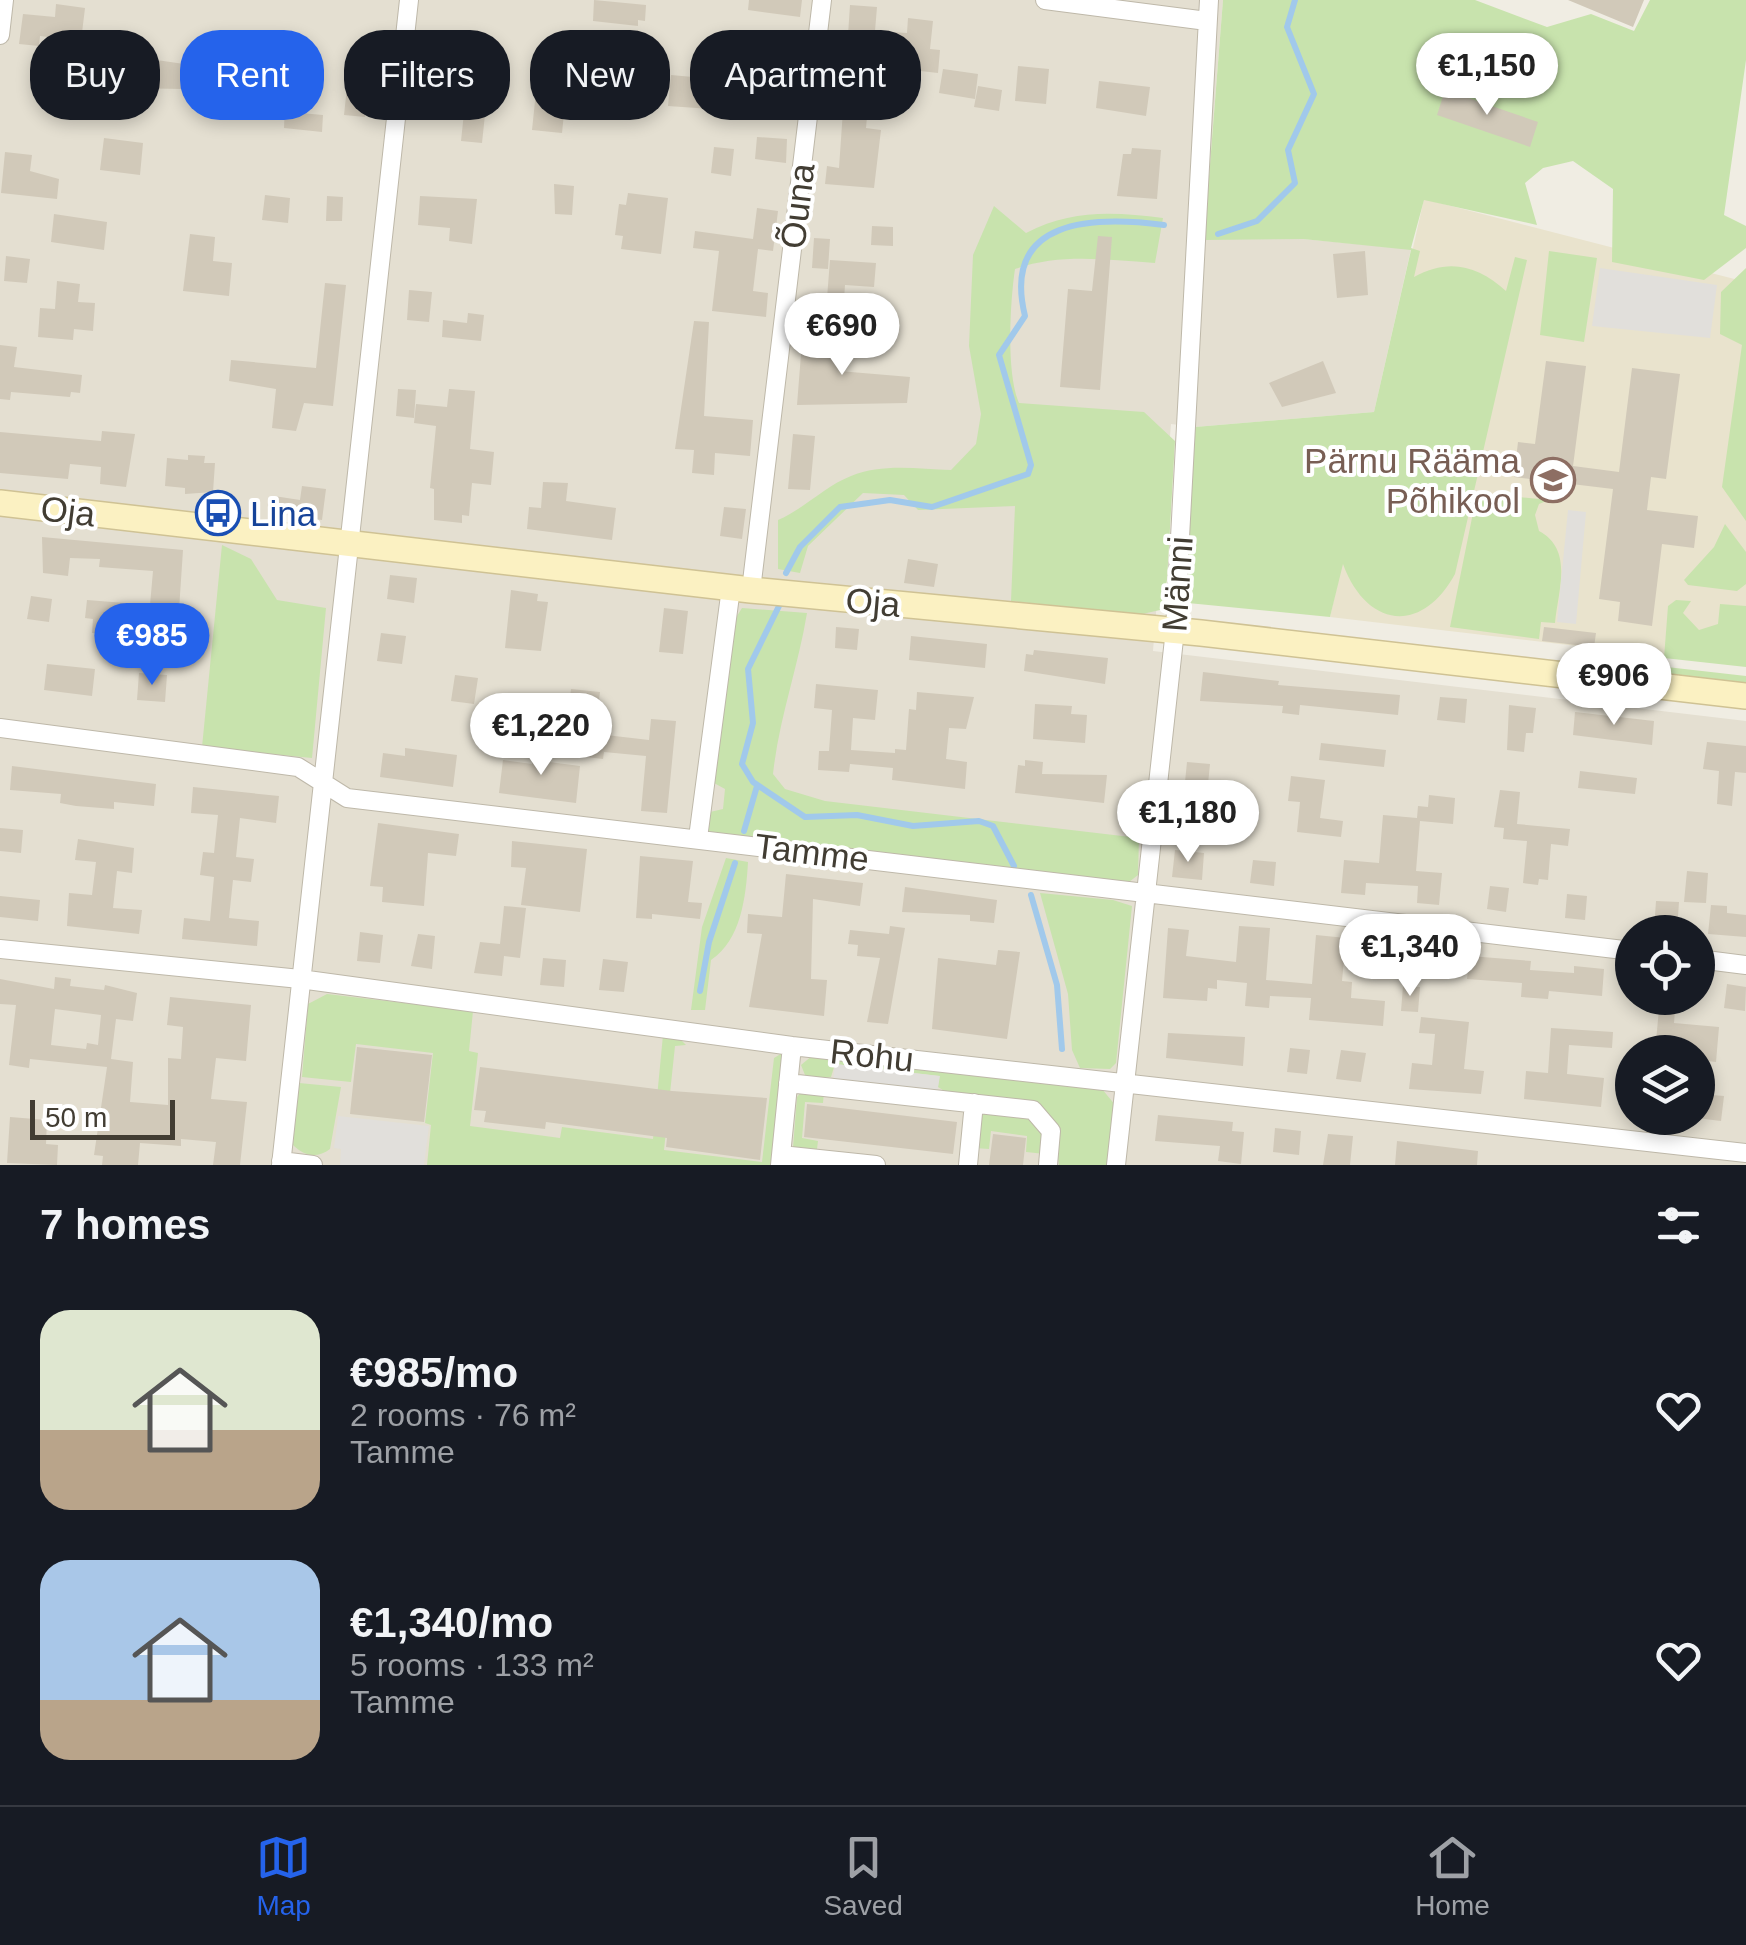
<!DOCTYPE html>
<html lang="en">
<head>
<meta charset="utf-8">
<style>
	body { margin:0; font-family:Arial,sans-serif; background:#20242c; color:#f1f3f6; height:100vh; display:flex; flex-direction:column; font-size:38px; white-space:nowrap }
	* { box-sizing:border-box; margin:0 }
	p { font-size:32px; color:#9ea1a6 }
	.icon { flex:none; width:55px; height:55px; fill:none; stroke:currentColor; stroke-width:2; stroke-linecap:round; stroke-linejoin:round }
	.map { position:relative; height:1165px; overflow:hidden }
	.sheet { display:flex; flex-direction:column; background:#171b24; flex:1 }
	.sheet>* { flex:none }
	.hud { position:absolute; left:30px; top:30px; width:1000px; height:90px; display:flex; gap:20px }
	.buttons { position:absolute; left:1615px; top:915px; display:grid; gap:20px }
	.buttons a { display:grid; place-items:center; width:100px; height:100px; border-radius:50%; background:#171b24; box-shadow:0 5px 15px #0003; font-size:50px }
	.scale { position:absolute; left:30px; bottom:25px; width:145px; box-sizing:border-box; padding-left:10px; border:5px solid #423d33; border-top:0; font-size:28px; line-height:35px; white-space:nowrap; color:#423d33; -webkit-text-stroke:8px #fff; paint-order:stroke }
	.price { position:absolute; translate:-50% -85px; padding:0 22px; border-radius:35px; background:#fff; color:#222; font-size:32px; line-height:65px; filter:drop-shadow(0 2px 5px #0008) }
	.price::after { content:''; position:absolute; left:50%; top:60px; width:30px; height:22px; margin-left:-15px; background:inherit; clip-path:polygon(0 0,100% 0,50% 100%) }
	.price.current { background:#2563eb; color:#fff }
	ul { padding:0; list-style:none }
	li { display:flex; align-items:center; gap:30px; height:250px; padding:0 40px }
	li span { display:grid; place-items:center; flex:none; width:280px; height:200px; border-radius:30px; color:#555 }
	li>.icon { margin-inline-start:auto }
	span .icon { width:120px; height:120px; fill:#fffc; stroke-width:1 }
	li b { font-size:42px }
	h2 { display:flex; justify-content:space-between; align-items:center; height:120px; padding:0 40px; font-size:42px }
	.chip { padding:0 35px; border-radius:40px; background:#171b24; box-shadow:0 5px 15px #0003; font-size:35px; line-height:90px }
	.chip.current { background:#2563eb; color:#fff }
	.dock { display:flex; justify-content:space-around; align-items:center; height:140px; border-top:2px solid #363941; background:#171b24; font-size:28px; color:#9ea1a6 }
	.dock a { display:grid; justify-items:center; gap:5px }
	.dock .current { color:#2563eb }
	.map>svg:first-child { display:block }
	.residential { fill:#e4dfd1; fill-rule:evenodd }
	.education { fill:#e9e3cd }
	.green { fill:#c8e3ad }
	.parking { fill:#e1dfdb }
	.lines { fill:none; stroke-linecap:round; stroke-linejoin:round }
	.stream { stroke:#a1c9eb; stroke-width:6 }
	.building { fill:#d1c9b9; fill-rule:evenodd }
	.street-casing { stroke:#beb8a9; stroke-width:20 }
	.secondary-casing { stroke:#cfc294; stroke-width:28 }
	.street { stroke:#fff; stroke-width:18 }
	.secondary { stroke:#fbf1c2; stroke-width:25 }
	.labels { text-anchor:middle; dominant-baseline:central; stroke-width:8; stroke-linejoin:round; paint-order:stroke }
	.street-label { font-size:35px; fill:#423d33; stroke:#fff }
	.education-label { font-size:35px; fill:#785e54; stroke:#fff; text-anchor:end }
	.transit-label { font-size:35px; fill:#164399; stroke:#fff; text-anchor:start }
</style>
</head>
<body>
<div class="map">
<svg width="1746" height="1165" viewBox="0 0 1746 1165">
	<rect width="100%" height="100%" fill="#f0ede3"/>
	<path class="residential" d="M0,0H1223L1204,239H1303L1411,249L1374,412L1195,427L1171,424L1153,651L1746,721V1165H0ZM1632,932H1698V998H1632ZM1632,1052H1698V1118H1632Z"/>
	<path class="education" d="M1424,199L1746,282V666L1330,617Z"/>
	<path class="green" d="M1223,0H1475L1547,27L1591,14L1634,31L1650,0H1746V60L1724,215L1746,226V248L1704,280L1612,262L1613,189L1573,161L1543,168L1525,183L1537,225L1424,200L1411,248L1420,251L1414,277C1448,258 1478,265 1506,291L1515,257L1527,260L1455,574C1421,636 1366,627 1343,564L1330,617L1188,603L1184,579L1195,427L1374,412L1411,250L1303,239L1204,240Z
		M994,206L1026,233C1072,209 1114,212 1163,218L1155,263C1106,260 1061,253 1015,269C1010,302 1006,374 1019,403L1144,412L1175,441L1167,580L1160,610L1138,615L1011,601L1015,506L918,510L904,495L863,493L808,546L800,573L778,569V520C804,509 825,486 851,476C882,463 918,469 951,470L976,444L981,414L969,346L973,255Z
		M1549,251L1597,258L1584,342L1540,335Z
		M1746,268V521L1722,487L1742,345L1720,334L1721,292Z
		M1477,493L1549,500L1539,504L1535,515L1539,531C1574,550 1558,590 1555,623L1541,622L1539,639L1450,627Z
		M1725,524L1746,552V584L1737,591L1688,585L1684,580L1714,547Z
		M222,545L251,559L277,600L326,608L312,758L202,747Z
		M1676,600L1691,601L1683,613L1699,630L1718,624L1720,604L1746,606V667L1664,658L1668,606Z
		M742,608L807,613C798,668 779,718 773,774L785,789L825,801L1139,838L1138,875L1129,882L708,835L710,812L723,809L725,789L714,783L732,624Z
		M1614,661L1746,676V684L1615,668Z
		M726,858L748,862C746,897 741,940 711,960L705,1010H691L702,927Z
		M1040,893L1113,900L1132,906L1116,1063L1110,1069L1080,1068L1072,1050L1068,994Z
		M327,994L473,1011L469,1051L478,1053L470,1126L560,1138L562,1127L653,1139L663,1035L678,1037L686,1045L675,1046L664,1150L762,1162L774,1058L784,1052L774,1165H427L431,1125L425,1123L433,1053L356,1044L351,1082L302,1077L308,1004Z
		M813,1055L1102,1089L1116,1106L1110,1165H1059L1053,1121L949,1094L938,1087L939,1076L835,1064L831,1077L807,1080L801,1065Z
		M299,1083L341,1087L330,1149C317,1159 304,1156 293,1145Z
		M801,1092H824L823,1103L805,1102L802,1138L818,1141L817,1149L793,1147L797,1097Z
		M982,1110L1027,1115L1041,1123L1045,1154L1026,1152L1027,1136L991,1131L989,1149L975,1148Z"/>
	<path class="parking" d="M1600,268L1717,285L1710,338L1592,326Z
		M1568,510L1586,512L1576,624L1557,622Z
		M835,1064L940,1076L937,1093L833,1082Z
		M338,1116L429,1126L424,1165H340L341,1149L334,1148Z"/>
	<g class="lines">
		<path class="stream" d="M1218,234L1257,221L1295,183L1288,150L1314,94L1287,27L1295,0
			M786,573L800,547L840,507L890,500L932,507L1028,474L1031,465L999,355L1025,316C1001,218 1093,216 1164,225
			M779,606L748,669L753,723L742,764L753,782L805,817L857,815L913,826L979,821L993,826L1014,866
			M744,831L757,786
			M1031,895L1057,985L1062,1049
			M700,991L709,942L735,863"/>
	</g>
	<path class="building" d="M594,0L646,5L645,21L638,20V26L593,21Z
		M749,0H802L800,17L748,10Z
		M1568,0H1644L1633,27Z
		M56,4L85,8L81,41L40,36L39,46L19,44L23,14L55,17Z
		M850,5L877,7L875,31L907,33L908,18L933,21L930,49L940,50L938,73L912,70L914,57L867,54L868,36L848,35Z
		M129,56L184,64L182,89L126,88Z
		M1018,66L1049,69L1046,104L1015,101Z
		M943,69L978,74L975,99L939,93Z
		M671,75L737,81L735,100L712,98L711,109L668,106Z
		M353,79L368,81L365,117L344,115L347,87L352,88Z
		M845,81L870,84L866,128L881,130L874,188L825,184L827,166L839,168Z
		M1099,81L1150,87L1146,116L1096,108Z
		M537,82L567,84L562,133L532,130Z
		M978,86L1002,90L999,111L974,107Z
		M1445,90L1538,122L1530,147L1437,115Z
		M465,103L486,105L482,143L461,141Z
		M285,104L302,105L301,113L323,115L322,132L284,128Z
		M757,137L787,139L786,163L755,159Z
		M104,138L143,143L140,175L100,170Z
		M714,147L734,149L731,176L711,173Z
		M1132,148L1161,150L1157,199L1117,196L1123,154H1131Z
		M5,152L32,155L30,171L59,179L57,199L1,193Z
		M554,184L574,186L572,215L555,214Z
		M628,193L668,198L661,254L621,249L623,236L615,235L619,204L626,205Z
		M265,195L290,198L288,223L262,220Z
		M327,196L343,197L342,221H326Z
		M420,196L477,199L472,244L449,241L450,228L418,225Z
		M757,208L778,211L773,251L758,249L753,291L768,293L766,317L712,311L719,251L693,248L695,231L753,239Z
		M54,214L107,222L104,250L51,242Z
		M872,226L893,227V246L871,245Z
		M190,234L215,237L213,261L232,263L229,296L183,291Z
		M1098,236L1112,237L1100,390L1060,387L1068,289L1092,291Z
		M814,238L830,239L828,269L812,268Z
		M1365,251L1368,295L1337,298L1333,254Z
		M6,256L30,259L27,283L4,281Z
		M830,260L876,263L874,287L845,285L844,299L827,298Z
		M57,281L80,284L78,302L95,303L93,331L74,329L73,340L38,337L40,308L55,309Z
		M325,283L346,285L333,406L304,403L296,431L272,428L276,389L229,381L231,360L316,368Z
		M409,290L432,292L429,322L407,320Z
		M468,313L484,315L481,341L442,337L443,320L467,323Z
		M694,321L709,322L704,416L753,420L750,456L715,453L714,475L692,473L694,450L675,449Z
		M803,329L824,331L823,341L842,343L839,371L910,377L907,403L797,405Z
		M0,345L17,347L14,367L82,375L80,393L71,392L70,397L11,392L10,400L0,399Z
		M1323,361L1336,393L1282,407L1269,383Z
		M1546,361L1586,366L1573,466L1619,472L1632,368L1680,374L1666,479L1651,477L1647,510L1698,516L1694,548L1662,544L1652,626L1618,621L1620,602L1599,599L1613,489L1514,477L1518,442L1535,444Z
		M398,389L416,390L414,418L396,416Z
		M449,389L475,391L470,449L494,452L491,485L472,483L469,516L462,515V523L434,520V489L430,488L436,426L414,423L416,404L447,407Z
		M102,431L135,434L126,487L100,484L101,467L70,464L68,479L0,473V432L101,441Z
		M793,434L815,436L810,490L788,489Z
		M188,455L205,456L204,463H215L213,492L185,494V488L165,486L167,458L188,460Z
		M543,482L568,483L566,501L616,508L612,540L527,529L529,507L541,508Z
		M302,486L326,489L322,520L271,513L274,496L300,500Z
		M724,507L746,509L742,539L720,536Z
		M42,537L183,550L178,625H172L170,641L130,638L129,646L113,645L114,635L92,633L93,619L85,618L87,600L150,605L153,571L99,567L100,559L70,558L68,576L43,573Z
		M908,559L938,564L934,587L904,583Z
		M390,575L417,578L414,603L387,599Z
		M511,590L538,594L537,601L548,602L541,651L505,648Z
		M31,596L52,599L49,622L27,619Z
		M664,608L688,611L683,654L659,652Z
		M836,627L859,629L857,650L835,648Z
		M1544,627L1596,633L1594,647L1542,641Z
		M381,633L406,636L402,664L377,661Z
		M911,636L987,644L985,668L909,660Z
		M1034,650L1108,658L1105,684L1024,671L1026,654L1033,655Z
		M47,664L95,669L92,696L44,690Z
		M1203,672L1279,681L1278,685L1400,695L1398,715L1300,705L1299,715L1282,713L1283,706L1200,701Z
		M139,673L167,675L165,702L137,700Z
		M455,675L478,678L474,704L451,701Z
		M816,684L878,690L875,720L853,718L851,750L895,753V749L906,750L909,709L916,710L917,692L974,697L966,729L949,728L946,759L967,762L965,789L892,780L893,768L850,764L849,772L818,770L819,751H829L832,710L814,708Z
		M571,689L600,692L598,709L608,710L606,735L649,740L651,719L676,721L667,813L641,811L646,756L604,752L603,759L586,757L589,729L566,727Z
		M1440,697L1467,699L1465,723L1437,720Z
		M1035,704L1072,706L1071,714L1087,715L1085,743L1033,739Z
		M1509,705L1536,708L1533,733H1526L1524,752L1507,750Z
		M1575,712L1654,721L1652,745L1573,735Z
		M534,742L551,744L549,762L580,766L576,803L499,793L503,760L532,764Z
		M1707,742L1746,746V773L1735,772L1732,806L1717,804L1719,771L1703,769Z
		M1321,743L1386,750L1384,767L1319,760Z
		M405,748L457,755L453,787L380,777L383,753L405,756Z
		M1025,760L1043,762L1042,774L1107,775L1104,803L1015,793L1018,765L1025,766Z
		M1187,762L1210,764L1207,794L1184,792Z
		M12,766L156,784L154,806L114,802V809L76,806L60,803L61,794L10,790Z
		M1580,771L1637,778L1635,794L1578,788Z
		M1291,776L1325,780L1320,818L1343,821L1341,837L1297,832L1300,802L1288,801Z
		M193,787L279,796L276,823L240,818L236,857L254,859L251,882L233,880L229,918L259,921L257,946L182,939L184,918L210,921L214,877L200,875L203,852L214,853L218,815L191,813Z
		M1500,790L1520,792L1517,824L1570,829L1568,846L1551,844L1548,880L1539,879L1538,885L1523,883L1527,841L1503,839L1504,828L1494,827Z
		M1429,795L1455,798L1453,824L1420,821L1416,871L1442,873L1439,905L1417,903L1418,886L1366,883L1365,895L1341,893L1344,860L1379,863L1383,815L1417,818L1418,806L1428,807Z
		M1208,796L1257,800L1254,830L1215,831L1216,823L1206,822Z
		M378,823L459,834L456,856L428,853L424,906L382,902L383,887L370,886Z
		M0,828L23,830L21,853L0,851Z
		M78,839L134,848L132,873L117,871L113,908L142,910L139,934L67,926L69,893L92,895L96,862L75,860Z
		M512,841L587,849L580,912L521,905L526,868L511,867Z
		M1175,850L1204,853L1202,880L1172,877Z
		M640,856L693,861L688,902L702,903L700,919L652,914V919L636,918Z
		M1253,860L1276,862L1274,886L1250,883Z
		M1687,871L1708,873L1706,903L1684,902Z
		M786,874L863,883L860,906L813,899L811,979L827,980L824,1016L749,1007L762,934L747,933L748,914L782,917Z
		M1490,886L1509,888L1506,912L1487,909Z
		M905,887L997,900L994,923L970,921V915L902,912Z
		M1567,894L1587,896L1585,920L1565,918Z
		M0,896L40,900L38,921L0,917Z
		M1656,901L1679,902L1677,931L1654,930Z
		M1711,905L1727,906V913L1746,915V937L1708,934Z
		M504,906L526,908L520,958L504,956L502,976L474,973L480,942L500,944Z
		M890,926L905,928L888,1024L867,1022L880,958L857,956L858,945L848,944L850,930L889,934Z
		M1239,926L1270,928L1266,980L1312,984L1316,935L1346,938L1342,981L1352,982L1351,998L1385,1001L1383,1026L1309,1020L1311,998L1270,996L1269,1008L1245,1006L1247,983L1217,980V989L1208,988L1207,1001L1163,998L1168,928L1189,930L1186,956L1236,962Z
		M360,932L383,935L380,963L357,961Z
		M418,934L435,936L432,969L411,966Z
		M998,950L1020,952L1007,1039L932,1029L938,958L996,965Z
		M1470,956L1531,961L1530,970L1574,973V966L1604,969L1602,996L1549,991L1548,999L1521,997L1522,983L1467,979Z
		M543,958L566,960L564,987L540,985Z
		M603,959L628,962L624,992L599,990Z
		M55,977L71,979L70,986L104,990L105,985L137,993L133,1021L116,1019L111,1059L133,1062L130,1102L168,1105V1058L181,1059L183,1027L167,1025L170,997L251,1005L246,1061L216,1058L211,1099L247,1102L240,1165H213L216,1142L181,1139V1146L140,1143L138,1165H102L103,1156L94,1155L107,1067L30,1059L29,1068L9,1065L16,1005L0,1004V979L54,989ZM55,1009L101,1015L98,1045L87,1043L86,1049L51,1045Z
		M1727,984L1746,987L1745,1011L1724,1008Z
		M1403,986L1420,987L1418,1012L1401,1011Z
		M1660,998H1676L1674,1023L1719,1027L1716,1062L1698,1060V1052H1655Z
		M1421,1017L1469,1022L1464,1069L1484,1071L1481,1094L1409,1089L1412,1063L1432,1065L1435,1034L1419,1033Z
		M1551,1028L1613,1032L1612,1048L1569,1045L1567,1074L1604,1078L1601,1107L1524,1099L1526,1071L1548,1073Z
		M1168,1033L1245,1037L1243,1066L1166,1058Z
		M357,1047L432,1055L424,1122L350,1114Z
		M1290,1048L1310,1050L1307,1074L1287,1072Z
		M1341,1050L1366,1053L1361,1082L1336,1079Z
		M480,1067L672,1091L767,1098L760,1160L666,1147L667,1138L546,1122L545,1129L484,1122L486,1111L474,1110Z
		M1700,1094L1724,1096L1721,1121L1697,1118Z
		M807,1104L957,1122L953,1154L804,1137Z
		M1158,1115L1233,1122L1232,1131L1244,1132L1241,1164L1218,1161L1220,1146L1155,1141Z
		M10,1117L47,1120L46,1144L58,1145L57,1165L7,1163Z
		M1275,1128L1301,1131L1299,1155L1273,1152Z
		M993,1134L1026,1138L1023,1165H989Z
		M1328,1134L1353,1136L1350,1165H1323Z
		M1397,1141L1478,1151L1477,1165H1395Z"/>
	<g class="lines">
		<defs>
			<path id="street" d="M1045,0L1207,21
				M0,35L4,0
				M751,590L822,0
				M0,728L298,767L347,798L1632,951
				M698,838L731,588
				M0,949L300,979L792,1046L1746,1153
				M1698,959L1746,965
				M788,1083L1033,1110L1051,1131L1048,1165
				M781,1155L876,1165
				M281,1161L313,1165
				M281,1165L409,0
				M780,1165L792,1046
				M968,1165L974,1103
				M1116,1165L1175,630L1209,0"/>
			<path id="secondary" d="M0,503L751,590L1201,633L1746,696"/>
		</defs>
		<use href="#street" class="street-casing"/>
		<use href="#secondary" class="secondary-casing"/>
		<use href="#street" class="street"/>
		<use href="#secondary" class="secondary"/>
	</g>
	<defs>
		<symbol id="school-ring" viewBox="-11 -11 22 22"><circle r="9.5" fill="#fff" stroke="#8d6e63" stroke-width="1.5"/><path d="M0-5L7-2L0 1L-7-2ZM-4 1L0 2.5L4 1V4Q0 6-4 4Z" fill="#8d6e63"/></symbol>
		<symbol id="bus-ring" viewBox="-11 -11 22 22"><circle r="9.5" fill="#fff" stroke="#1a4fb4" stroke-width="1.5"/><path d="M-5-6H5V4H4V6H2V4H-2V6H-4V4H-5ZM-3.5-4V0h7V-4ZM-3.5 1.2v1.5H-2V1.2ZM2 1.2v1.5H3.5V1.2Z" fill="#1a4fb4"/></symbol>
	</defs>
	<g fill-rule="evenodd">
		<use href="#school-ring" x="1528" y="455" width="50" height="50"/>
		<use href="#bus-ring" x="193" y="488" width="50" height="50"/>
	</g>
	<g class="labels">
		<g class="street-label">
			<text transform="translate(797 206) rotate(-83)">Õuna</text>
			<text transform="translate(68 511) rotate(7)">Oja</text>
			<text transform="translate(1177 584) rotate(-86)">Männi</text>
			<text transform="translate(873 602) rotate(5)">Oja</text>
			<text transform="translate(812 852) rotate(7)">Tamme</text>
			<text transform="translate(872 1055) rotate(6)">Rohu</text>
		</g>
		<g class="education-label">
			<text x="1520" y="460">Pärnu Rääma<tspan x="1520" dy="40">Põhikool</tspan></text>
		</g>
		<g class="transit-label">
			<text x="250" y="513">Lina</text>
		</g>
	</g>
</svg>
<div class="buttons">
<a><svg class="icon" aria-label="locate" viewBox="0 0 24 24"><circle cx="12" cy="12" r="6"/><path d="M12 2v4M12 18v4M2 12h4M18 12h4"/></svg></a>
<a><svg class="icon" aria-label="layers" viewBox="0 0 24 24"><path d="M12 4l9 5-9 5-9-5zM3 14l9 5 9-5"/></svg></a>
</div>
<div class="scale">50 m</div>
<b class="price" style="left:1487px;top:118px">€1,150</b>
<b class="price" style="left:842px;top:378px">€690</b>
<b class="price current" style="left:152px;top:688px">€985</b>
<b class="price" style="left:1614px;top:728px">€906</b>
<b class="price" style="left:541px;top:778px">€1,220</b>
<b class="price" style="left:1188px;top:865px">€1,180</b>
<b class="price" style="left:1410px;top:999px">€1,340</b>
<div class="hud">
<a class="chip">Buy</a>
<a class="chip current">Rent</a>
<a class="chip">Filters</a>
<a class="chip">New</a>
<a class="chip">Apartment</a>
</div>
</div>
<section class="sheet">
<h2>7 homes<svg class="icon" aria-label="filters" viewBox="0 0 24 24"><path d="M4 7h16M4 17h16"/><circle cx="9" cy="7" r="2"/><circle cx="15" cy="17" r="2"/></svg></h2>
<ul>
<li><span style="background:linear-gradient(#dfe7d0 60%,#b9a48a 0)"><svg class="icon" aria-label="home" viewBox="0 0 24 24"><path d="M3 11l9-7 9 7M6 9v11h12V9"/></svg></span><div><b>€985/mo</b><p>2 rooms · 76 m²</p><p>Tamme</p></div><svg class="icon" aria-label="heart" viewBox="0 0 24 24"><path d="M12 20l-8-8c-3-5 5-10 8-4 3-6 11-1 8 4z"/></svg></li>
<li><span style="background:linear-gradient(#a9c7e8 70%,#b9a48a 0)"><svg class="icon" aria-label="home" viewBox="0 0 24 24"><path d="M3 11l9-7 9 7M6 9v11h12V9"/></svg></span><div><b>€1,340/mo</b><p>5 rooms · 133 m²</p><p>Tamme</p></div><svg class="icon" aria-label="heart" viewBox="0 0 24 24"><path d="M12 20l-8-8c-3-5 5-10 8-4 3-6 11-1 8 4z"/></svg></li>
</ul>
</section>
<nav class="dock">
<a class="current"><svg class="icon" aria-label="map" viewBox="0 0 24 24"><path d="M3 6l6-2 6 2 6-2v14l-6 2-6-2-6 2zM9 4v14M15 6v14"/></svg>Map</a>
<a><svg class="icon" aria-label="saved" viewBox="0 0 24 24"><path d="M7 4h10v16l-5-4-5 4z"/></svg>Saved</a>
<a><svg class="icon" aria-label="home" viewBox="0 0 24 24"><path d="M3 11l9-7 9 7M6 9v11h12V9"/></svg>Home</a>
</nav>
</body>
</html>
